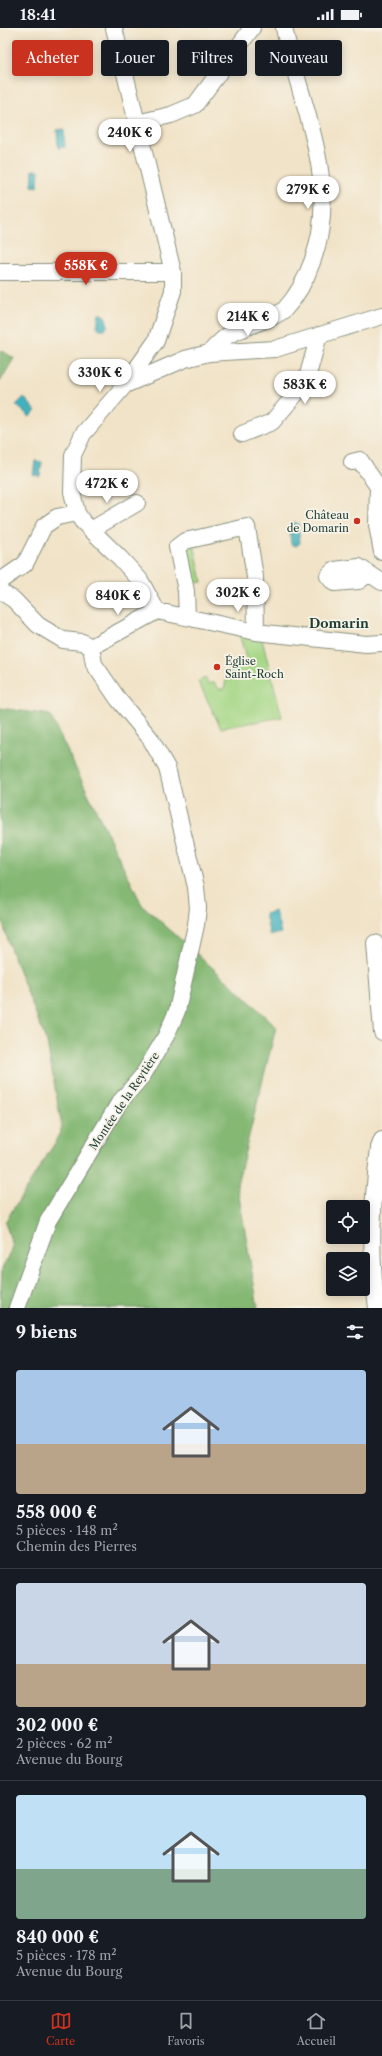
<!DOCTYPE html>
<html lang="fr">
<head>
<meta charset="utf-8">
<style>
	body { margin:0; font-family:"Libre Caslon Text",serif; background:#20242c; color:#f1f3f6; height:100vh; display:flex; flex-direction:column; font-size:15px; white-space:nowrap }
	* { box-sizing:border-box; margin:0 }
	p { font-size:13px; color:#9ea1a6 }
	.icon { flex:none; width:22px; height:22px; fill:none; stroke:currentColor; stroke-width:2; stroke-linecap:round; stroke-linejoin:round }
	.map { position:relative; height:1280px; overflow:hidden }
	.drawer { display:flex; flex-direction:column; background:#171b24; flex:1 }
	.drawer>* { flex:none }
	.guide { position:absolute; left:12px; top:12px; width:358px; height:36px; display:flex; gap:8px }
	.controls { position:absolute; left:326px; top:1172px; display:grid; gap:8px }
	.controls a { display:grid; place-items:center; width:44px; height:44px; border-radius:4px; background:#171b24; box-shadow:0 2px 10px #0003; font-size:20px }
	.price { position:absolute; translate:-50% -34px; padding:0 9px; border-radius:14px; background:#fff; color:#222; font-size:13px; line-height:26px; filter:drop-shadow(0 1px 2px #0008) }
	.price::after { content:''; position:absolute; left:50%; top:24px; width:12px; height:9px; margin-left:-6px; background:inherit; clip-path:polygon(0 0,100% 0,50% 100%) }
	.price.active { background:#c8321e; color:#fff }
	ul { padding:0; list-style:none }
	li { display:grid; align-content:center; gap:8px; height:212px; padding:0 16px }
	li+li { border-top:1px solid #363941 }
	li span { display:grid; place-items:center; height:124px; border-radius:4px; color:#555 }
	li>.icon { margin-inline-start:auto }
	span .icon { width:72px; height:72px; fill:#fffc; stroke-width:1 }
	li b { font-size:17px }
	h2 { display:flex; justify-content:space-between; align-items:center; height:48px; padding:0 16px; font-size:17px }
	.chip { padding:0 14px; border-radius:4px; background:#171b24; box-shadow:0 2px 10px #0003; font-size:14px; line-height:36px }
	.chip.active { background:#c8321e; color:#fff }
	.status { display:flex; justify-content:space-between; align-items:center; height:28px; padding:0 20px; background:#171b24; direction:ltr }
	.status svg { height:11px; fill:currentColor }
	.tab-bar { display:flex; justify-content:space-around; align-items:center; height:56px; border-top:1px solid #363941; background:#171b24; font-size:11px; color:#9ea1a6 }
	.tab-bar a { display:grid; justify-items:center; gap:2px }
	.tab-bar .active { color:#c8321e }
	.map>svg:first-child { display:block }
	.green { fill:#a6d786; stroke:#628a5d }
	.forest { fill:#84b873; stroke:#527a54 }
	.water { fill:#41b1bd; stroke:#307778 }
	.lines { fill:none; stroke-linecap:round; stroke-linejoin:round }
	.minor-casing { stroke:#88907e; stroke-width:18 }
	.minor { stroke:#fff; stroke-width:16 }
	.poi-dot { fill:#c8321e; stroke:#f7f3e8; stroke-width:1.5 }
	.labels { text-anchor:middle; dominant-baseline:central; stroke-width:3.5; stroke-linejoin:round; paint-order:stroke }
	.poi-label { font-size:11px; fill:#1f3d34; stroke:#f7f3e8; text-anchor:end }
	.street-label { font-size:11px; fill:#1f3d34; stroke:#f7f3e8 }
	.quarter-label { font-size:13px; font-weight:bold; fill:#1f3d34; stroke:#f7f3e8 }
</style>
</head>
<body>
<div class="status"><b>18:41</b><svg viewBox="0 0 49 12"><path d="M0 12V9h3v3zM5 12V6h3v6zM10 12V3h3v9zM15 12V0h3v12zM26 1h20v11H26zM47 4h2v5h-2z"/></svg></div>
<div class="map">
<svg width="382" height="1280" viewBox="0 0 382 1280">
	<rect width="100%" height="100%" fill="#f7f3e8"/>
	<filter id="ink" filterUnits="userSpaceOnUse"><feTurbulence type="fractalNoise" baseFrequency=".025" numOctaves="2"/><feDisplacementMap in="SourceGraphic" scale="8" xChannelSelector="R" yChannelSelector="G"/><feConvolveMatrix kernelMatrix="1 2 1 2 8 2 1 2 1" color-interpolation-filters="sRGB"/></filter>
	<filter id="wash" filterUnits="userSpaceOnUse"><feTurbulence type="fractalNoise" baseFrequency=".012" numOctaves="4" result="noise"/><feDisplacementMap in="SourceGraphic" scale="16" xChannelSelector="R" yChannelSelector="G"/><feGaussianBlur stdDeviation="0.9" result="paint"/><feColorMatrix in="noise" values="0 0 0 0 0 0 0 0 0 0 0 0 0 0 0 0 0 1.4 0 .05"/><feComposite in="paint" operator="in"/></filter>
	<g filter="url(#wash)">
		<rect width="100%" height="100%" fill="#f1e3c7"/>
		<path class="green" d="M194,516L202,554L192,555L185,526L187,519Z
			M239,605L261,608L282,689L221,700L198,653L206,650L208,656L214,654L219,661H224L227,649L230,648L228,640L247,634Z"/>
		<path class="forest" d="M0,322L14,330L0,354Z
			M0,680L50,687L142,877L243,967L276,999L237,1156L258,1280H0L2,1241L13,1219L5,1194L55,1115L62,1099L47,1015L9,917L0,884Z"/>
		<path class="water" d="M64,101L65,119L58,120L57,102Z
			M33,142H39L38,159L32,158Z
			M99,286H103C107,290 109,297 105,302H100L97,298Z
			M24,369L36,383L30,389L16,377Z
			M35,433L42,434L40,448L33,447Z
			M293,494L298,496L300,515L296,518L291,516L289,497Z
			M275,883L281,905L270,908L265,886Z"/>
	</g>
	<g filter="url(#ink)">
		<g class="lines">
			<defs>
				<path id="minor" d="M114,0L173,244V263L156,313L125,357L83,406L73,427L72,464L77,485L82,493L120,530L140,552L157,583
					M137,95L171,87L195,77L252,0
					M0,244H173
					M209,325C215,319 221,312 227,308C240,300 276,290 285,281C297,268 306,251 312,234C342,156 300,77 284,0
					M125,357L185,331L209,325L275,321L382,288
					M242,406L272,394L306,354L319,307
					M352,434L360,432L378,459L377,497L382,524
					M91,502L137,475
					M368,546L359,553L334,555L328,548L334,542L359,539L382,554
					M0,553L25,536L44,498L57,489L77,485
					M0,563L14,572L38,597L63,612L82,614L91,619
					M187,589L186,563L177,519L185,513L247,499L255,549L256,604
					M91,619L157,583L256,604L366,616L382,615
					M375,915L382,1004
					M17,1280L48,1193L119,1075L143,1047L166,1008L177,983L196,897L198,880L196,859L167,740L150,710L118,671L94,636L91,619
					M377,1280C369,1224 372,1175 379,1120L382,1112"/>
			</defs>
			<use href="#minor" class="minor-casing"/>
			<use href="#minor" class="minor"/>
		</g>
	</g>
	<g class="poi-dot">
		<circle cx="357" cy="493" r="4"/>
		<circle cx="217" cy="639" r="4"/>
	</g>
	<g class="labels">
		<g class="poi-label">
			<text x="349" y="487">Château<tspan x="349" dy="13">de Domarin</tspan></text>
			<text x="225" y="633" text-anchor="start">Église<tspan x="225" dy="13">Saint-Roch</tspan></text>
		</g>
		<g class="street-label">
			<text transform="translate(124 1073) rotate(-56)">Montée de la Reytière</text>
		</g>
		<g class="quarter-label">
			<text x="339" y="595">Domarin</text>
		</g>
	</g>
</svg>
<div class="controls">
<a><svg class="icon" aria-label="locate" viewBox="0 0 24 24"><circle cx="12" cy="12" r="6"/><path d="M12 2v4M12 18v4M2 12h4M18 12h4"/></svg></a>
<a><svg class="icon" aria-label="layers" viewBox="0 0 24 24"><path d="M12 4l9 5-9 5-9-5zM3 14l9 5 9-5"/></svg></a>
</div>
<b class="price" style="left:130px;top:125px">240K €</b>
<b class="price" style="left:308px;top:182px">279K €</b>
<b class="price active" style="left:86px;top:258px">558K €</b>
<b class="price" style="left:248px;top:309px">214K €</b>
<b class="price" style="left:100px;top:365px">330K €</b>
<b class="price" style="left:305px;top:377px">583K €</b>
<b class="price" style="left:107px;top:476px">472K €</b>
<b class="price" style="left:238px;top:585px">302K €</b>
<b class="price" style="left:118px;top:588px">840K €</b>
<div class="guide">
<a class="chip active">Acheter</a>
<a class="chip">Louer</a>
<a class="chip">Filtres</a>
<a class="chip">Nouveau</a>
</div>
</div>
<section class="drawer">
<h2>9 biens<svg class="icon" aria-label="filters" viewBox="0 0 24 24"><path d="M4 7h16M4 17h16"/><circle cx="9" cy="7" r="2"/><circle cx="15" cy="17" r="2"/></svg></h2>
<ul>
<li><span style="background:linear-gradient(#a9c7e8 60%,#b9a48a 0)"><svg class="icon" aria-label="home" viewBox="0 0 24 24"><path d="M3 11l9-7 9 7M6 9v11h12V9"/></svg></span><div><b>558 000 €</b><p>5 pièces · 148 m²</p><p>Chemin des Pierres</p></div></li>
<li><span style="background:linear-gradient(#c9d6e8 65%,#b9a48a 0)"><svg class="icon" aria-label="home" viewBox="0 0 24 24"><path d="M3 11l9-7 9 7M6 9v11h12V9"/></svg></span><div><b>302 000 €</b><p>2 pièces · 62 m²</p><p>Avenue du Bourg</p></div></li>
<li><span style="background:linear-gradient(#bfe0f5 60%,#7fa58c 0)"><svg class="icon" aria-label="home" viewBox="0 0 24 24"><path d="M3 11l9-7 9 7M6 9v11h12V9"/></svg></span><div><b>840 000 €</b><p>5 pièces · 178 m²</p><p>Avenue du Bourg</p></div></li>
</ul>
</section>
<nav class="tab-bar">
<a class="active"><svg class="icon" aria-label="map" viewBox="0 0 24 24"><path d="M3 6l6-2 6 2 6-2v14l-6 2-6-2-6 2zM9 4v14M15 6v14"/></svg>Carte</a>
<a><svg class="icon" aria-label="saved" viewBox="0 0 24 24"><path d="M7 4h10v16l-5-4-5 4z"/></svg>Favoris</a>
<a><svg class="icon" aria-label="home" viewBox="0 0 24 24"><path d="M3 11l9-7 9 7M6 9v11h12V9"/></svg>Accueil</a>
</nav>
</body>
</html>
